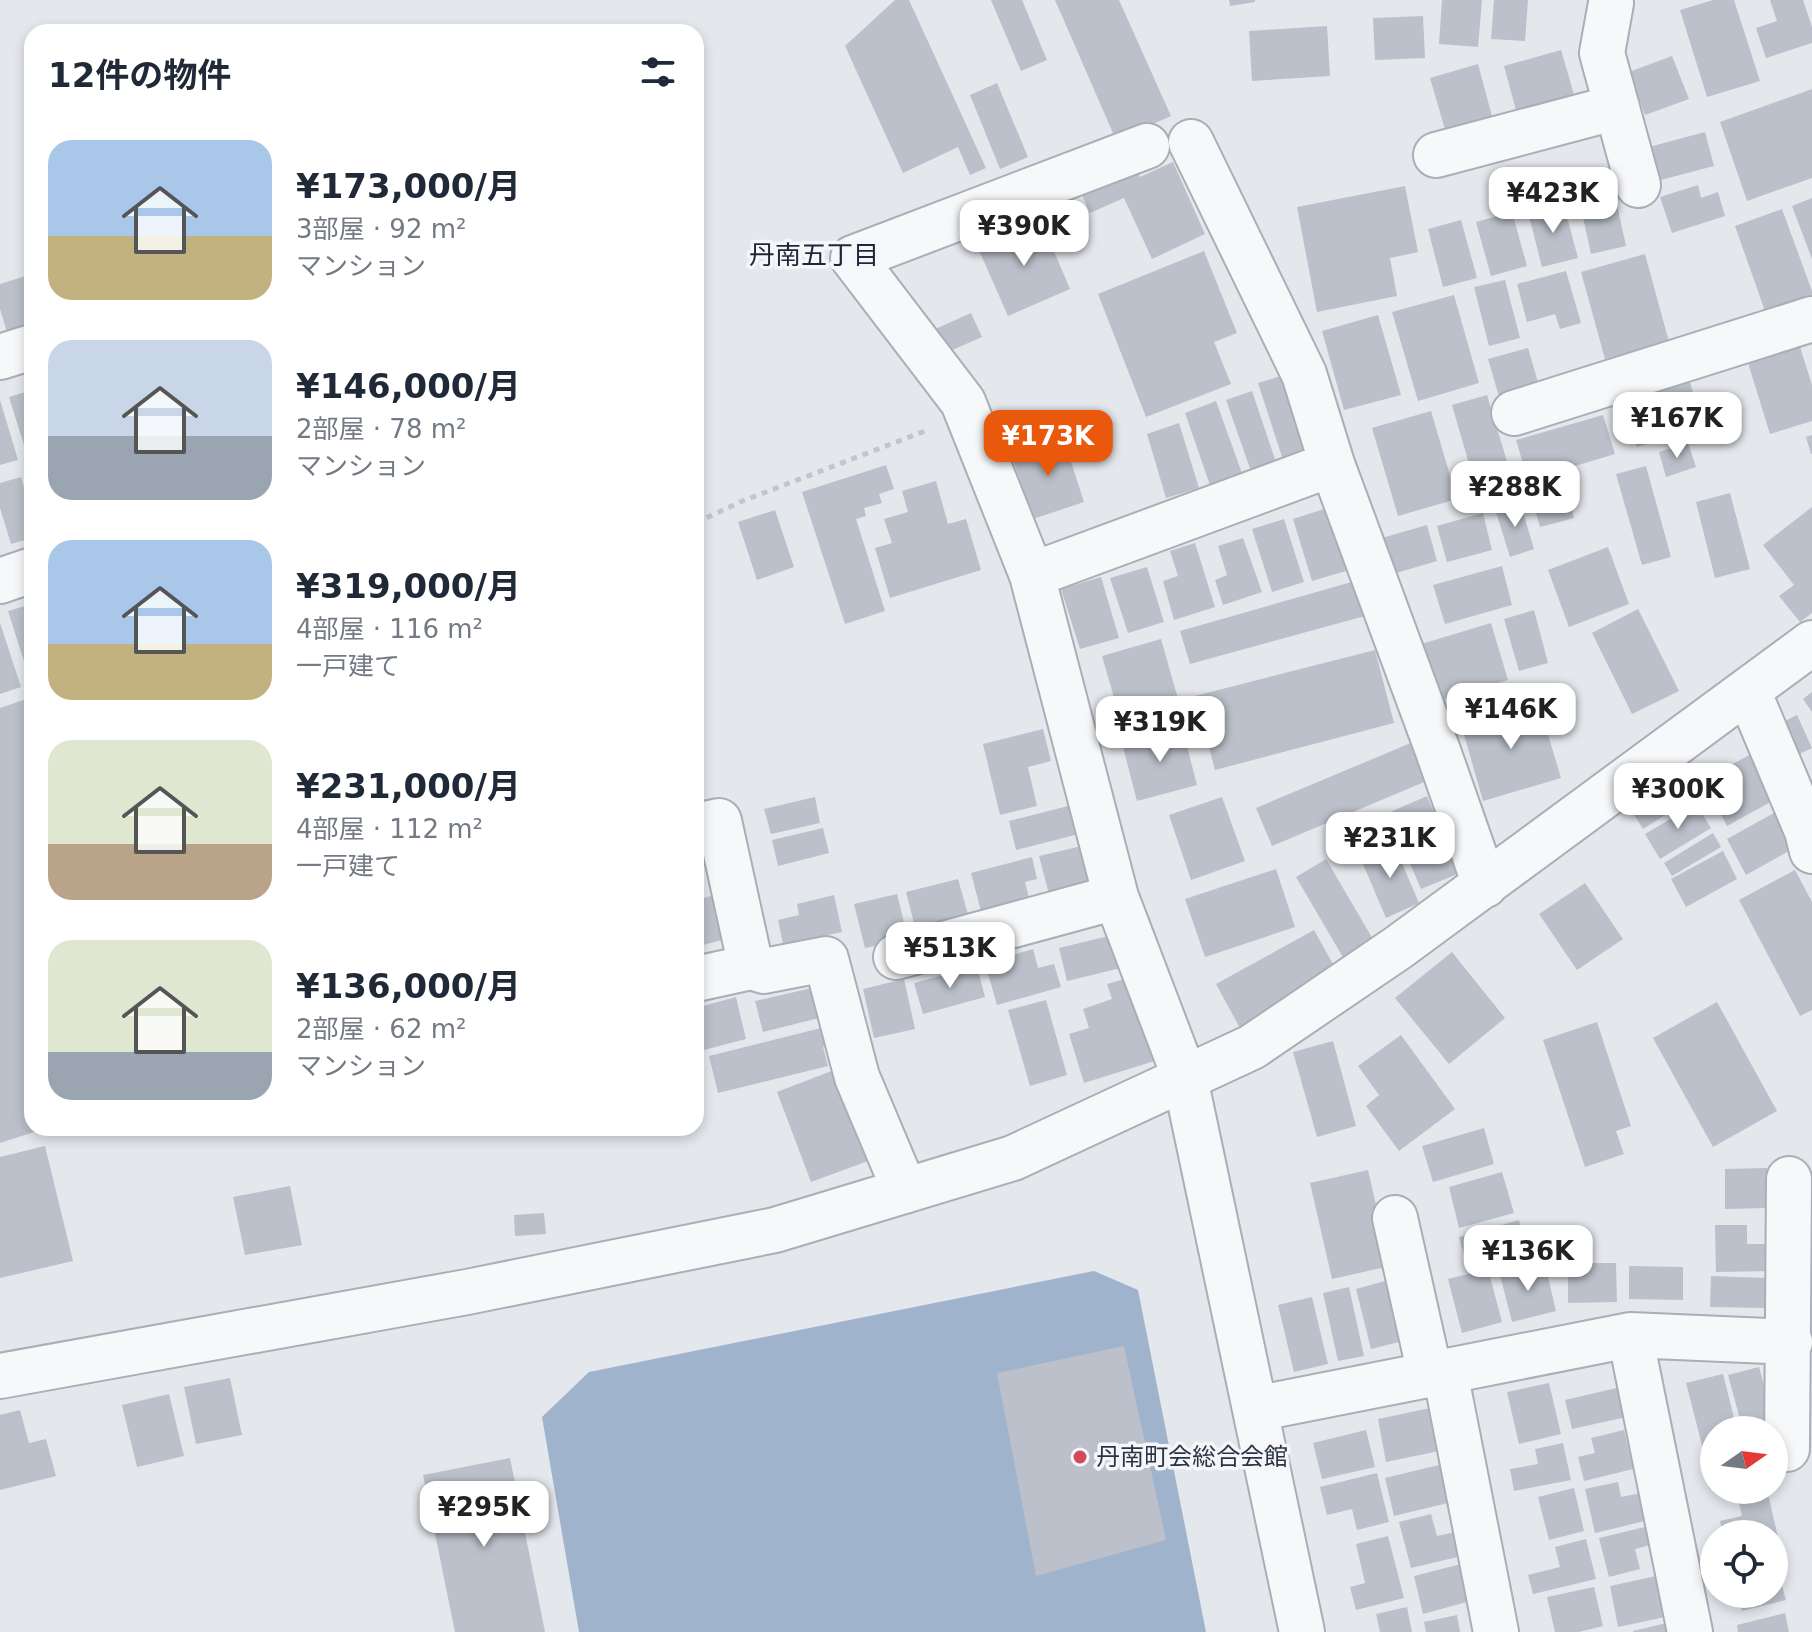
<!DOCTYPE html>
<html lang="ja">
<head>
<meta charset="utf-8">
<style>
	body { margin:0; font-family:"DejaVu Sans","Noto Sans JP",sans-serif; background:#f6f6f7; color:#1f2937; height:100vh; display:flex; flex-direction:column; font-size:30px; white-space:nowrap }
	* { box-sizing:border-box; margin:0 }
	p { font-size:26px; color:#747a83 }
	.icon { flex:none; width:44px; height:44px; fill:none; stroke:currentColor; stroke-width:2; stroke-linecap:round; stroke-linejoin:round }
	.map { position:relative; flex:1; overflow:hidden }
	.details { position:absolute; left:24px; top:24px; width:680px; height:1112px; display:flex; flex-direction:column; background:#fff; border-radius:24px; box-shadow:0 4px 12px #0003 }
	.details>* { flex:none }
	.needle { width:52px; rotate:76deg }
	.fabs { position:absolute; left:1700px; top:1416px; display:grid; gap:16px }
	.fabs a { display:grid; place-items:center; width:88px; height:88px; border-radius:50%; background:#fff; box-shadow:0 4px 12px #0003; font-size:40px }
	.price { position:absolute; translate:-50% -68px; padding:0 18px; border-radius:16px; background:#fff; color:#222; font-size:26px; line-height:52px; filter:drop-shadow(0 2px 4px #0008) }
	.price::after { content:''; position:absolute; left:50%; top:48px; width:24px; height:18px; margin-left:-12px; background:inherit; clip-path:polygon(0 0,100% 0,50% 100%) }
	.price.on { background:#ea580c; color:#fff }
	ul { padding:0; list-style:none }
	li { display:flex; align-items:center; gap:24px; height:200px; padding:0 24px }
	li span { display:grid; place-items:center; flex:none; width:224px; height:160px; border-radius:24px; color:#555 }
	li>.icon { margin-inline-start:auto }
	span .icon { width:96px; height:96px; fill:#fffc; stroke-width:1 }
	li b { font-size:34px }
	h2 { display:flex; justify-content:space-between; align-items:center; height:96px; padding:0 24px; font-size:34px }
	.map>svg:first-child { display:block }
	.water { fill:#9fb4cc }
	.building { fill:#bbc0ca }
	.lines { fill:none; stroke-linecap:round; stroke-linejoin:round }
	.minor-casing { stroke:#a9aeb7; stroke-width:48 }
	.path { stroke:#c2c5cb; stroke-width:5; stroke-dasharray:6 6; stroke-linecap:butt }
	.minor { stroke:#f7f8fa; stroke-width:44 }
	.poi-dot { fill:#d1495b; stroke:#f4f6f9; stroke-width:3 }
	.labels { text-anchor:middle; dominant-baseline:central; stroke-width:7; stroke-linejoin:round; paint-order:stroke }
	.poi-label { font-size:24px; fill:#2b3445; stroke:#f4f6f9; text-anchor:start }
	.neighbourhood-label { font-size:26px; fill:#1d2536; stroke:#f4f6f9 }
</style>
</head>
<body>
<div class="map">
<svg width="1812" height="1632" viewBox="0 0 1812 1632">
	<rect width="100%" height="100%" fill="#e4e7ec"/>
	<path class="water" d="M1094,1271L1138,1290L1206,1632H579L542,1417L589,1372Z"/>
	<path class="building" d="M895,0H909L986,168L970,175L958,147L903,173L845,46Z
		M991,0H1022L1047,60L1021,71Z
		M1055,0H1119L1171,116L1116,140Z
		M1229,0H1255V2L1230,6Z
		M1442,0H1482L1478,47L1439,44Z
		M1494,0H1528L1525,41L1491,39Z
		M1713,0H1734L1760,81L1707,97L1680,10Z
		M1770,0H1803L1812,27V43L1766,58L1756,28L1777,21Z
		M1423,16L1425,58L1375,60L1373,18Z
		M1327,26L1330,76L1252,81L1249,31Z
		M1561,50L1575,98L1517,114L1504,66Z
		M1672,56L1689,99L1645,115L1629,72Z
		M1478,64L1493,120L1446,133L1430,78Z
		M997,83L1028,157L1000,169L970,95Z
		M1812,89V178L1747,201L1720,122Z
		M1705,132L1714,166L1657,181L1649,147Z
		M1132,162L1140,177L1173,162L1205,234L1152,259L1124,198L1090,213L1078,186Z
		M1698,185L1701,198L1718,192L1725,216L1672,233L1660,197Z
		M1405,186L1418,252L1390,258L1397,296L1317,312L1297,207Z
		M1614,191L1626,246L1591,254L1579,199Z
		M1812,198V259L1792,206Z
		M1563,202L1578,258L1542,267L1528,212Z
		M1782,209L1812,291V298L1766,314L1735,226Z
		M1512,212L1527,266L1491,276L1476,222Z
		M1461,220L1477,278L1443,287L1428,229Z
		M1041,221L1070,289L1008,316L978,248Z
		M1204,251L1237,333L1214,342L1231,384L1146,417L1098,294Z
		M1645,254L1669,342L1605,359L1581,272Z
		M1566,271L1581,323L1560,329L1555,314L1527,322L1517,284Z
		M32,274V328L8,335L0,309V284Z
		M1505,280L1520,338L1489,346L1474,287Z
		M1454,295L1479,383L1418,401L1392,312Z
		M971,313L982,337L943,354L933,330Z
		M1378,315L1401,395L1344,410L1322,331Z
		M1800,347L1812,385V421L1770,434L1748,363Z
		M1528,348L1542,396L1502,407L1488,359Z
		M1287,374L1311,451L1283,460L1258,383Z
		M1690,382L1703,427L1637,447L1624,403Z
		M32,390V457L28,458L9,397Z
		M1252,391L1277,465L1252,474L1226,400Z
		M1487,395L1512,478L1476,488L1452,405Z
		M0,400L18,460L0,465Z
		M1216,401L1243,476L1211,488L1185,413Z
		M1431,411L1457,499L1398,516L1372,428Z
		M1603,415L1615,454L1528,480L1516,440Z
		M1179,423L1199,488L1166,498L1147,434Z
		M1812,435V454H1811L1806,437Z
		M1063,437L1084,502L1033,519L1011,454Z
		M1688,443L1696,467L1666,477L1659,452Z
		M886,465L894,489L879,494L882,503L864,508L866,516L856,519L885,611L845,624L802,492Z
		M1646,466L1671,557L1642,565L1616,474Z
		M21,477L32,516V538L11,544L0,508V483Z
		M936,481L948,524L966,519L981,570L890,598L875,548L892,543L884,519L908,512L902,491Z
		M1564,483L1574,518L1540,527L1530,492Z
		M1730,493L1750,569L1715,578L1696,502Z
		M1520,502L1534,549L1510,557L1495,509Z
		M1812,507V613L1800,622L1779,596L1794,585L1763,545Z
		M1327,508L1346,571L1312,581L1293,519Z
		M775,510L794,567L757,580L738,522Z
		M1483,513L1492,550L1447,562L1437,526Z
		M1284,519L1304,582L1272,592L1252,529Z
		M1427,525L1437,561L1386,576L1375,540Z
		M1243,538L1262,592L1223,605L1215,580L1227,575L1218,546Z
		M1195,543L1215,607L1174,620L1163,581L1178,576L1170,551Z
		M1608,547L1629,604L1569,627L1548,570Z
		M1502,566L1512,605L1445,624L1433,585Z
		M1147,567L1164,622L1128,633L1110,578Z
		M1101,577L1119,638L1080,649L1061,589Z
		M1355,581L1365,616L1190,664L1180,631Z
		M32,604V683H31L8,611Z
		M1638,609L1679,691L1632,714L1592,633Z
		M1534,610L1548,663L1519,671L1504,619Z
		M0,623L21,687L0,694Z
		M1491,623L1508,680L1435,702L1418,645Z
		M1161,639L1182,713L1123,729L1102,656Z
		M1375,650L1394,723L1215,770L1195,696Z
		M1812,692V712L1803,699Z
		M32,697V1128L43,1129L0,1143V708Z
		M1538,701L1561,778L1483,801L1461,724Z
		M1797,715L1812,748L1795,756L1779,724Z
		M1182,727L1197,785L1137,801L1122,743Z
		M1043,729L1051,761L1028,767L1037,806L1000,815L983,744Z
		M1413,742L1429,780L1272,846L1256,808Z
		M1751,754L1776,799L1727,826L1703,780Z
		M1682,783L1692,798L1643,829L1633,813Z
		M1427,796L1460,873L1421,889L1388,813Z
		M815,797L820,823L771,834L764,809Z
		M1222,797L1245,861L1191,880L1169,815Z
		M1076,804L1083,833L1016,850L1009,821Z
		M1696,804L1711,828L1660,859L1645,834Z
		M1774,813L1794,848L1746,875L1727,839Z
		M823,828L829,853L778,866L772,840Z
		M1713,833L1721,847L1672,876L1664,863Z
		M1393,842L1419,903L1386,918L1360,857Z
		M1086,845L1095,883L1049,894L1039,856Z
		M1723,851L1737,879L1686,907L1671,879Z
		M1032,857L1037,879L1025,882L1030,902L982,915L971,873Z
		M1326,859L1374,941L1344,959L1296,877Z
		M1276,869L1295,927L1205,957L1185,899Z
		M1795,870L1812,902V1010L1800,1016L1739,900Z
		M958,879L969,918L916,931L906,892Z
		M1585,883L1623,939L1577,970L1539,914Z
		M719,894L729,938L696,947V900Z
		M897,894L908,939L865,948L854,904Z
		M834,895L842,932L783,944L778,920L799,915L797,904Z
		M1314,930L1338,973L1240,1028L1216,984Z
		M1117,934L1125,967L1067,981L1059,948Z
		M1033,949L1038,968L1054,964L1061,987L997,1005L985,963Z
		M1452,952L1505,1018L1449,1064L1395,998Z
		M977,966L985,997L923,1014L914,983Z
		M1138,975L1164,1058L1084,1083L1069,1034L1089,1028L1083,1009L1112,999L1107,984Z
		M904,979L915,1029L874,1038L863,989Z
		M816,987L823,1017L763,1032L755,1001Z
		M736,997L746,1039L696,1052V1008Z
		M1046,1000L1067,1075L1030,1086L1008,1010Z
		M1717,1002L1777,1111L1713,1147L1653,1038Z
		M1597,1022L1631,1126L1616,1131L1624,1154L1585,1167L1543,1040Z
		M833,1025L837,1043L823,1047L828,1066L718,1093L709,1056Z
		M1401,1035L1455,1109L1399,1151L1366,1106L1379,1095L1358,1066Z
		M1333,1041L1356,1126L1317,1137L1293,1052Z
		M834,1070L868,1161L811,1182L777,1092Z
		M1484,1128L1494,1164L1433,1182L1422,1146Z
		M45,1146L73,1261L0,1278V1157Z
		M1767,1168L1768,1208L1725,1209V1169Z
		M1368,1170L1390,1266L1332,1279L1310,1183Z
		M1502,1172L1514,1213L1459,1228L1449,1187Z
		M290,1186L302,1245L245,1255L233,1197Z
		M544,1213L546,1234L515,1236L514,1215Z
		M1519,1220L1527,1253L1468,1268L1459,1237Z
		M1715,1225H1747V1244H1771L1772,1271L1716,1272Z
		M1568,1263H1616L1617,1302L1568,1303Z
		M1545,1264L1556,1311L1512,1322L1500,1275Z
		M1629,1266L1683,1267V1300L1629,1299Z
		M1488,1269L1502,1322L1462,1333L1448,1279Z
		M1711,1276L1766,1278L1765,1308L1710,1307Z
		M1392,1279L1407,1340L1371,1349L1356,1289Z
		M1349,1287L1364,1356L1338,1361L1323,1293Z
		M1312,1297L1328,1364L1294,1372L1278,1305Z
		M1124,1346L1166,1540L1036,1576L997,1373Z
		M1759,1367L1775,1427L1743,1430L1728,1375Z
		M1723,1374L1737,1430H1714V1442L1702,1445L1686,1383Z
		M230,1378L242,1435L196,1444L184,1387Z
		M1549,1383L1561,1434L1519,1444L1507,1392Z
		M1625,1386L1631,1416L1572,1429L1565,1400Z
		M169,1394L184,1456L137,1467L122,1405Z
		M1430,1408L1439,1451L1386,1462L1378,1419Z
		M20,1410L29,1443L46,1439L56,1476L0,1490V1415Z
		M1366,1430L1375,1467L1322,1479L1313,1443Z
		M1624,1430L1633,1469L1584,1481L1578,1457L1595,1453L1591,1438Z
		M1563,1443L1571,1480L1514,1491L1510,1469L1538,1464L1535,1449Z
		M1714,1453V1488L1710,1489L1701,1456Z
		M510,1458L545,1632H455L423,1475Z
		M1443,1464L1452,1502L1394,1516L1385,1478Z
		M1377,1473L1389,1522L1357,1530L1352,1509L1327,1515L1320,1487Z
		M1618,1482L1621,1497L1646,1492L1653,1519L1595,1533L1585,1489Z
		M1574,1488L1584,1531L1549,1540L1538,1497Z
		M1754,1490H1767L1778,1537L1774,1538V1534H1723L1720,1521L1742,1516L1737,1494Z
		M1431,1514L1437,1536L1460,1531L1466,1555L1411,1568L1399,1522Z
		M1653,1525L1658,1543L1635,1549L1640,1569L1609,1577L1599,1538Z
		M1388,1536L1404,1598L1356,1610L1350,1587L1365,1583L1356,1544Z
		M1586,1539L1596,1579L1533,1594L1528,1575L1560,1567L1555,1547Z
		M1774,1557L1786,1600L1742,1611L1738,1594H1774Z
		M1461,1564L1470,1601L1423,1614L1414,1576Z
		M1656,1576L1665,1617L1618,1627L1610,1586Z
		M1594,1587L1603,1626L1579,1632H1555L1547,1597Z
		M1407,1607L1412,1632H1380L1376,1614Z
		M1785,1613L1789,1632H1738L1737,1625Z
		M1457,1615L1460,1632H1426L1424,1622Z
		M1667,1623L1670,1632H1633V1631Z"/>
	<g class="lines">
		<defs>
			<path id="minor" d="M1611,3L1602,53L1638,185
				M1191,142L1304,374L1332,464L1438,751L1485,885
				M1147,146L853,258L963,402L1032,575L1116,897L1185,1078L1302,1632
				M1436,155L1617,107
				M0,357L32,347
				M1514,413L1812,319
				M1032,575L1332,464
				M0,581L32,570
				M1748,691L1807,831L1812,851
				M696,826L719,821L751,967L696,979
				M896,957L1116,897
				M751,967L764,971L826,959L857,1077L905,1191
				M1395,1218L1430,1374
				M1630,1335L1690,1632
				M1445,1372L1496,1632
				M0,1376L467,1292L775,1230L1013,1158L1252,1047L1399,947L1812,643
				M1255,1409L1630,1335L1790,1342
				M1787,1449L1789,1179"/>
		</defs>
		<use href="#minor" class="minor-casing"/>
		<path class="path" d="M696,523L740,502L925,431"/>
		<use href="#minor" class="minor"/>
	</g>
	<circle class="poi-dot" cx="1080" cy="1457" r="8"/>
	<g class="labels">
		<g class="poi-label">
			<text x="1096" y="1457">丹南町会総合会館</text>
		</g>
		<g class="neighbourhood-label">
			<text x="814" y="255">丹南五丁目</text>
		</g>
	</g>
</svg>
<div class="fabs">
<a><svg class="needle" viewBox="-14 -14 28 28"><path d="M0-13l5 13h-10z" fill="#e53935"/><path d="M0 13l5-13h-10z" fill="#747a83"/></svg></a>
<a><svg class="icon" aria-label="locate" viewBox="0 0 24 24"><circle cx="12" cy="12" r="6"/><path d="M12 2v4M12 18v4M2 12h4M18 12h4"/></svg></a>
</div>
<b class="price" style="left:1553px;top:235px">¥423K</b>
<b class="price" style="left:1024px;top:268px">¥390K</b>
<b class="price" style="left:1677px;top:460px">¥167K</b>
<b class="price on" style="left:1048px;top:478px">¥173K</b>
<b class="price" style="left:1515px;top:529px">¥288K</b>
<b class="price" style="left:1511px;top:751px">¥146K</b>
<b class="price" style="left:1160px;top:764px">¥319K</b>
<b class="price" style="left:1678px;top:831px">¥300K</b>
<b class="price" style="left:1390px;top:880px">¥231K</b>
<b class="price" style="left:950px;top:990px">¥513K</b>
<b class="price" style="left:1528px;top:1293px">¥136K</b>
<b class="price" style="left:484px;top:1549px">¥295K</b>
<section class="details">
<h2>12件の物件<svg class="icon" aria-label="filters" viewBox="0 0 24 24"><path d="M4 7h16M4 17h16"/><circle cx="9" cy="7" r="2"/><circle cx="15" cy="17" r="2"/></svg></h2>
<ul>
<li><span style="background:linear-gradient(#a9c7e8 60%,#c2b280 0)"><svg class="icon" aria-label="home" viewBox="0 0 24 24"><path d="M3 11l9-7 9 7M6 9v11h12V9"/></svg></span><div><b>¥173,000/月</b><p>3部屋 · 92 m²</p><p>マンション</p></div></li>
<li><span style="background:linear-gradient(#c9d6e8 60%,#9aa5b1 0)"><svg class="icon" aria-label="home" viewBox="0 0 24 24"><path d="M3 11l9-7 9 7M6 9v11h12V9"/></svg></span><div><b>¥146,000/月</b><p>2部屋 · 78 m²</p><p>マンション</p></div></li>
<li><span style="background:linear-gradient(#a9c7e8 65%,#c2b280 0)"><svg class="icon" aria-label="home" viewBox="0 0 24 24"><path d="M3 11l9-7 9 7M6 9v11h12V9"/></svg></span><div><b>¥319,000/月</b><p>4部屋 · 116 m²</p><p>一戸建て</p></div></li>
<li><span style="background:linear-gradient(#dfe7d0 65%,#b9a48a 0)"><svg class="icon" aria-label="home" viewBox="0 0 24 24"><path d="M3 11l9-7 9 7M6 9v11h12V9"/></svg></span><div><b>¥231,000/月</b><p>4部屋 · 112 m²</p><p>一戸建て</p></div></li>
<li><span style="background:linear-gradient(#dfe7d0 70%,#9aa5b1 0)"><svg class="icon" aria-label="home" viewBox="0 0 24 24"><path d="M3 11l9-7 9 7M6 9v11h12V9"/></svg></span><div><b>¥136,000/月</b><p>2部屋 · 62 m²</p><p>マンション</p></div></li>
</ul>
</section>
</div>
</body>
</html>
